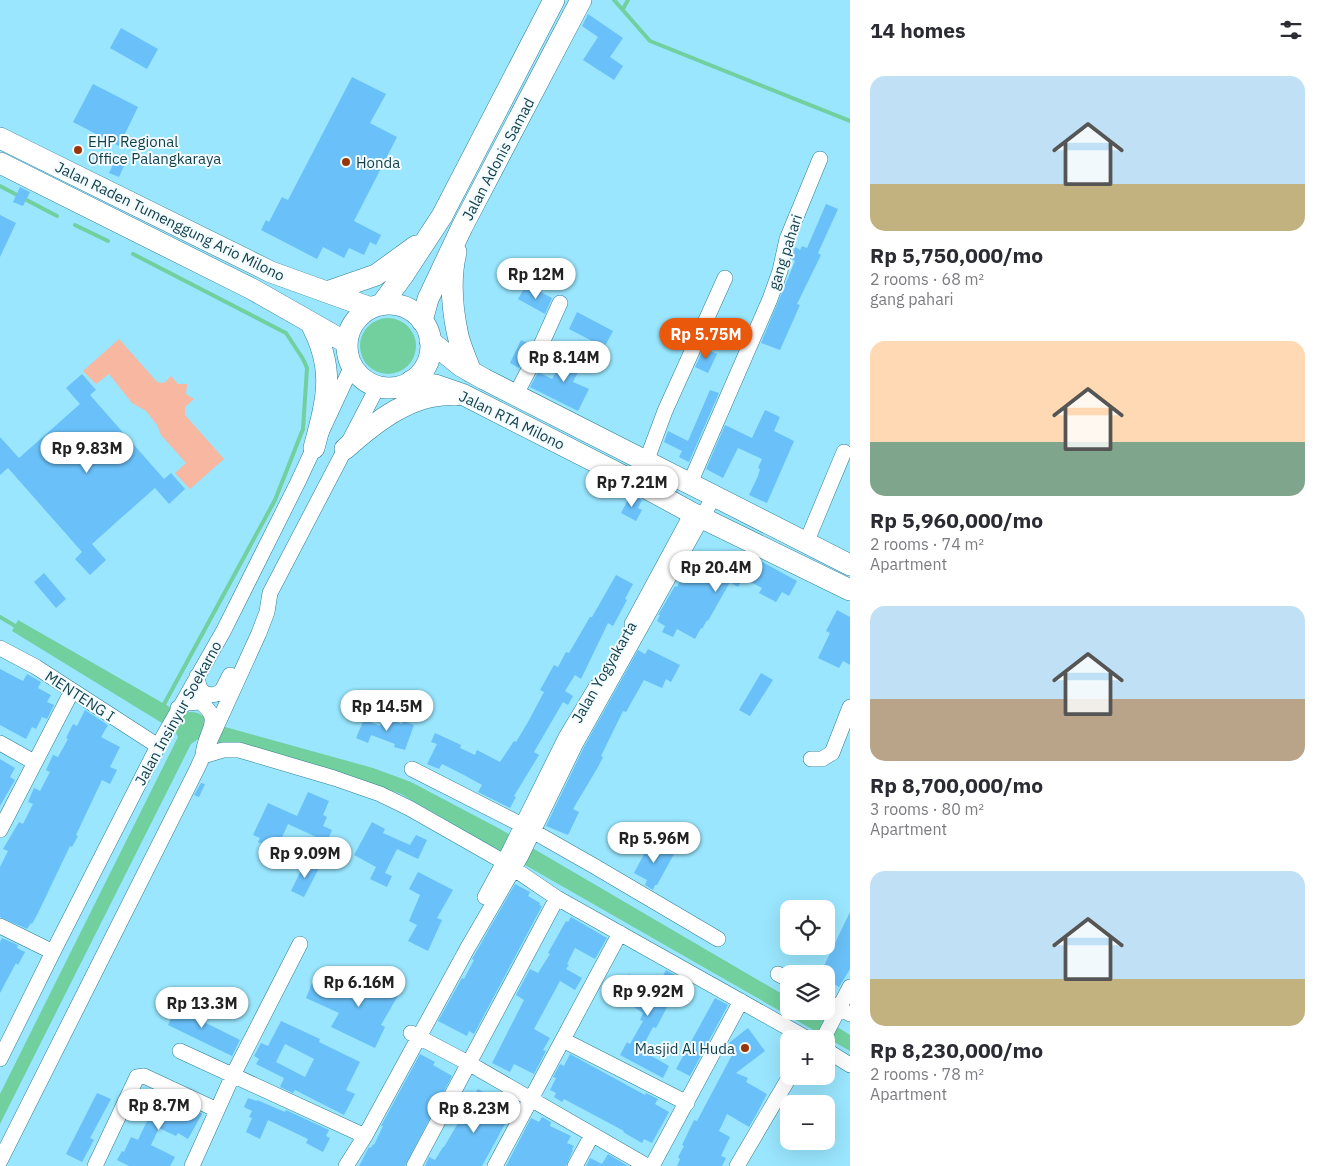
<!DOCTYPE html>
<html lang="en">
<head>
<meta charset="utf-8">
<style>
	body { margin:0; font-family:"IBM Plex Sans",sans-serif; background:#f2f2f3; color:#2b2b33; height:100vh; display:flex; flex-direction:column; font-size:19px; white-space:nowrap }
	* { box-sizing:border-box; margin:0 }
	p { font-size:16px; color:#7c7c81 }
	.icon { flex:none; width:28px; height:28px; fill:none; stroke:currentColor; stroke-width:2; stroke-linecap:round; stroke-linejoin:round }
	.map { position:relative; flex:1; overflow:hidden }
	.panel { display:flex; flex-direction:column; background:#fff; width:475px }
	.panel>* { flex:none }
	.fabs { position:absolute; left:780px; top:900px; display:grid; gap:10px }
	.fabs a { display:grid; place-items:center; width:55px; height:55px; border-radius:10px; background:#fff; box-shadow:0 5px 20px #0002; font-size:25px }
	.price { position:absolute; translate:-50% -42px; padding:0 11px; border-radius:18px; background:#fff; color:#222; font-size:16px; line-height:32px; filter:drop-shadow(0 1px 2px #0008) }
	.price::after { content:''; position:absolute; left:50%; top:30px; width:15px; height:11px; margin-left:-8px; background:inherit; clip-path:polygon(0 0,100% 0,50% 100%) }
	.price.active { background:#ea580c; color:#fff }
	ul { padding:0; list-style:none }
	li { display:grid; align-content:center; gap:10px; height:265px; padding:0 20px }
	li span { display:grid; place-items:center; height:155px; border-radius:15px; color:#555 }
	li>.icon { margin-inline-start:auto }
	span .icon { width:90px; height:90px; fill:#fffc; stroke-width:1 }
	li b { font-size:21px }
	h2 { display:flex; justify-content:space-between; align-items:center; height:60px; padding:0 20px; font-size:21px }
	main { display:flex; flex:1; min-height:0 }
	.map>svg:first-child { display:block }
	.green { fill:#f8b7a1 }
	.water { fill:#71d09e }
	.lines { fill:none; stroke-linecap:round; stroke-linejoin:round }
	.stream { stroke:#71d09e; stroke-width:4 }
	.building { fill:#6ac1f9; fill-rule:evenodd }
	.minor-casing { stroke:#2e7e94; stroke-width:16 }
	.highway-casing { stroke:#2e7e94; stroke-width:22 }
	.minor { stroke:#fff; stroke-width:15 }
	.highway { stroke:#fff; stroke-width:21 }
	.poi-dot { fill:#9a3409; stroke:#f2fbfe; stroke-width:2 }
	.labels { text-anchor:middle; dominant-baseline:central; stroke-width:4; stroke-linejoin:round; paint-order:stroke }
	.poi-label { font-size:15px; fill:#123e4a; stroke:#f2fbfe; text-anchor:start }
	.street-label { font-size:15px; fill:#123e4a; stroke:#f2fbfe }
</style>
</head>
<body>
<main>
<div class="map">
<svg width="850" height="1166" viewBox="0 0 850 1166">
	<rect width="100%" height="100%" fill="#99e6fe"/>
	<path class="green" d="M119,339L157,382L164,383L171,376L178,384H187L186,394L194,399L185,407V415L224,459L190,489L175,473L186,463L161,435L157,425L146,411L132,403L109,374L96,384L83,371Z"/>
	<path class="water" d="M360 346a28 28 0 1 1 56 0a28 28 0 1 1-56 0Z
		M18,620L182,714C192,710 202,712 207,722L373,768L411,782L500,829L789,998V1011H811L850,1035V1051L401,794L365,781L198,739L191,744L0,1124V1094L178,737L175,731L12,631Z"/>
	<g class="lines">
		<path class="stream" d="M614,0L650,41L850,121
			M623,9L628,0
			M0,186L57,216
			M75,225L108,241
			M133,254L286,333L303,359L307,368L303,429L275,500L162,708
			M0,617L17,627"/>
	</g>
	<path class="building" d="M588,14L623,38L610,57L623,66L614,80L583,60L598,37L582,26Z
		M121,28L158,49L147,69L110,48Z
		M352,77L386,94L370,123L397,137L354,221L381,235L376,245L370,242L364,255L349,248L344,258L323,247L317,259L261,230L266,220L269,222L282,197L288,200Z
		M93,84L138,107L119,146L73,122Z
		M118,154L127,159L119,177L109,173Z
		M20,187L30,192L23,206L13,202Z
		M826,204L838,209L818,253L821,255L797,304L800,305L780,350L761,343L795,261L792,259L795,247L800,250L802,246L807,248Z
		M0,215L16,223L0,257Z
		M525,287L533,292L535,289L552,298L545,314L518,299Z
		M577,312L613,331L604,348L603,347L601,351L592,346L594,342L569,329Z
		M521,340L531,345L519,368L510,363Z
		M704,348L717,354L708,373L695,367Z
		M568,350L585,359L573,382L589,389L578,411L530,387L538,372L552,379Z
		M82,374L96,390L90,395L164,479L171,473L185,489L169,504L155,488L121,518L92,544L106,560L90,575L75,559L82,552L8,468L0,475V437L19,458L80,404L66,388Z
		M710,390L719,393L689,462L679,457L682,451L664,442L668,431L688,441Z
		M765,410L780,417L774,431L794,441L767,503L749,495L758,476L760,469L758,468L762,459L738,448L723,478L706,469L725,425L752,438Z
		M631,494L642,500L638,508L642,510L636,521L621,513Z
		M746,553L797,581L789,596L782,592L776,602L759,593L762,588L743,578L738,587L730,582L708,621L707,620L702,629L701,628L695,639L677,629L673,637L662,632L665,626L657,621L660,615H658L675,586L677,587L693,556L708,564L705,571L721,579L728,566L737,570Z
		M44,573L66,599L56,608L34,582Z
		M616,575L633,584L625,599L627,600L613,626L608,623L581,679L575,675L565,691L573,696L568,705L563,702L534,752L539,755L514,796L516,797L510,808L478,792L482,785L464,775L442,764L439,769L427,764L437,744L431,742L435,733L461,745L460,748L475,755L477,750L500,762L514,741L516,742L528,722L544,692L540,690L554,665L558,667L566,652L569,653L590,617H592Z
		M837,610L850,617V665L843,661L839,668L818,658L830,633L826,631Z
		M648,649L680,665L671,682L666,679L662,688L644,680L626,712L623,711L601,756L603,757L598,767L573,809L579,812L568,835L546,826L584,747L638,650L645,654Z
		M0,669L23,681L27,674L41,682L38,688L51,695L47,702L54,705L47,719L42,717L36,729L32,727L26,739L0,725Z
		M761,673L773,680L750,716L739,710Z
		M85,710L108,725L101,737L120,747L110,767L117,770L110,784L102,780L76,835L78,836L72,847L70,846L38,913L32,924L31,923L27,929L0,917V867L8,851L3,849L19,822L23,824L33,804L28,802L34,788L40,791L50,772L46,770L53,755L58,757L68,739L66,738L73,724L77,726Z
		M384,717L402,724L403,721L414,725L405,750L394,747L395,744L371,735L368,743L356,738L364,719L380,726Z
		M0,759L15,768L10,777L15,780L0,806Z
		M201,783L205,784L199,797L194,795Z
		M308,792L329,801L323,815L327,817L323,826L332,830L327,842L288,824L276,851L258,842L260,838L253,835L268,803L297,816Z
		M372,822L385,829L383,833L410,845L416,835L427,840L418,859L397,849L385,873L392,876L387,887L370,879L376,867L354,855Z
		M651,841L674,854L657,885H655L653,890L645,885L647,880L634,873Z
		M305,862L319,868L304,897L291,891Z
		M418,872L453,890L437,918L442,920L428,951L408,941L417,925L409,921L420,895L409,889Z
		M515,884L530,892L528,896L540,903L539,905L542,906L474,1034L469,1031L467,1036L438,1021L462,978L464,979L474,960L472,959Z
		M850,912V969L839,987L826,979V974H820Z
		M571,917L607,938L595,959L575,948L567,964L569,965L566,969L582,978L575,990L560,981L534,1029L550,1038L543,1050L546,1051L534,1074L514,1064L510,1072L492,1063L524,1000L516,995L530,969L538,973L550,954L548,953L566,921L568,922Z
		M2,938L18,945L17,948L25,952L18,965L16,963L0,993V942Z
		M666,970L682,979L656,1028L653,1027L641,1050L669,1066L663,1078L620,1055L627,1042L630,1044L643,1021L640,1020L643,1013L617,996L629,974L655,991Z
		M359,972L400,992L381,1025L385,1027L375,1048L331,1027L339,1013L306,998L312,983L345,998Z
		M715,998L728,1005L690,1076L676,1069Z
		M180,999L198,1008L194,1017L240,1040L232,1056L168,1025Z
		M281,1021L320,1039L319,1042L360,1062L346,1090L355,1094L344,1115L295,1090L293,1093L280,1087L284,1078L256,1064L259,1059L254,1056L261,1043L268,1046ZM285,1044L314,1059L305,1077L276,1062Z
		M748,1028L765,1051L736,1073L748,1078L746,1082L767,1094L756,1115L749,1127L727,1114L719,1131L730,1137L721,1156L726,1158L722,1166H677L680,1159L678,1157L684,1146L682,1145L694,1120L697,1121L732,1055L727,1047L730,1042Z
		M420,1054L435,1062L433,1065L452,1076L405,1166H359L369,1147L371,1148L373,1144L374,1145L383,1126H381Z
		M570,1054L645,1095L646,1093L658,1099L655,1104L669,1112L652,1143L644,1139L642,1143L623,1132L624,1131L564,1099L562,1102L554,1097L556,1093L550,1090L556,1078L553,1077L560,1064L564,1066Z
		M150,1089L202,1114L188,1139L178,1133L176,1136L159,1128L151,1145L175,1157L170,1166H129L117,1160L122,1151L124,1152L131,1137L138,1140L147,1121L141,1118L149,1101L145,1099Z
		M478,1089L510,1108L507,1112L509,1113L503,1122L505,1124L482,1166H425L429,1157L435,1160L443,1147H444Z
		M97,1093L111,1099L90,1138L94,1140L82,1162L66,1154Z
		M248,1098L257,1101V1100L285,1112L286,1110L329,1130L326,1136L330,1138L323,1152L306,1143L308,1139L268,1120L260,1139L246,1132L252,1118L249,1117L252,1111L244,1107Z
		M542,1117L551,1122L550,1126L571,1136L567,1143L574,1146L572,1149L573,1150L566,1166H506L531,1118L539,1122Z
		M608,1154L628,1166H586L590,1158L602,1164Z"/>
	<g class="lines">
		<defs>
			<path id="minor" d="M515,396L537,354L560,303
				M646,462L665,411L725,278
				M690,483L770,299L780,271L787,239L820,159
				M806,543L844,452
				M632,624L692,513
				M0,648L36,667L158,746
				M197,676C198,680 198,685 200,688C204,696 216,697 222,690C225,686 227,680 230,675
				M178,708L187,703L200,702C225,721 204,731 203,756L223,750H239L334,778L380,794L409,808L504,862L557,898L808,1039
				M0,743L34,762
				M811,759H822L832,753L850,707
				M412,769L522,825L594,866L718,939
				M0,830L72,691
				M485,897L504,862L566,737L596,687
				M0,926L53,952
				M778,974L789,980
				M826,1001L850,1014
				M411,1033L470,1064L647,1166
				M823,1039L850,987
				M563,1040L687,1103
				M826,1050L850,1065
				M180,1051L365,1136
				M0,1059L53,952L158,746L224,630L298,482L352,366
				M0,1161L197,769L259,633L267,612L270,593L378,386
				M95,1166L137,1077L144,1076L217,1110
				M192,1166L233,1075L300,944
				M346,1166L365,1136L467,949L521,856L576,743L714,496
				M414,1166L557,898
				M495,1166L620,933
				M575,1166L592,1135
				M652,1166L741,1001
				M737,1166L790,1076"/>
			<path id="highway" d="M0,138L271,272L371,308
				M0,163L252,289L347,343
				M456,252C450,277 452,306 457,331C459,344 466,358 471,372
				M327,292L376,275L416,246
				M347 346a42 42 0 1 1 84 0a42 42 0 1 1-84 0Z
				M381,305L402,277L442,216L554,0
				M422,321L428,299L462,227L581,0
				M310,322C336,369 327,399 314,448
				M430,341L461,366L484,379L850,565
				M411,381L435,385L464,395L635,482L692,513L850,590
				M345,449C375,422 414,391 456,395"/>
		</defs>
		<use href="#minor" class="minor-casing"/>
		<use href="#highway" class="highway-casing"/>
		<use href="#minor" class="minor"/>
		<use href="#highway" class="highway"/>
	</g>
	<g class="poi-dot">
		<circle cx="78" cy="150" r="5"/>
		<circle cx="346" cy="162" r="5"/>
		<circle cx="745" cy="1048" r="5"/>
	</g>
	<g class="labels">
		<g class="poi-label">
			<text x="88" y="141">EHP Regional<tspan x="88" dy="17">Office Palangkaraya</tspan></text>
			<text x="356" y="162">Honda</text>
			<text x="735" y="1048" text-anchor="end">Masjid Al Huda</text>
		</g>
		<g class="street-label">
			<text transform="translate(498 159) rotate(-62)">Jalan Adonis Samad</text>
			<text transform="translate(170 221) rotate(26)">Jalan Raden Tumenggung Ario Milono</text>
			<text transform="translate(785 252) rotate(-72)">gang pahari</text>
			<text transform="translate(512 420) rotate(26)">Jalan RTA Milono</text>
			<text transform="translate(604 672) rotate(-60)">Jalan Yogyakarta</text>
			<text transform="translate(80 696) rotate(33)">MENTENG I</text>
			<text transform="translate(178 713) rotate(-61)">Jalan Insinyur Soekarno</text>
		</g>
	</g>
</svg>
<div class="fabs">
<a><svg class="icon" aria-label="locate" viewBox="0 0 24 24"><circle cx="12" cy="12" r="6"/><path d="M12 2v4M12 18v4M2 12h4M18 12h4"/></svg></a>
<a><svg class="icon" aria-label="layers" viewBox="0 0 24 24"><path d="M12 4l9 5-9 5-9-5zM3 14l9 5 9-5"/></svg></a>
<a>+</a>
<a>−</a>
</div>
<b class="price" style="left:536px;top:300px">Rp 12M</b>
<b class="price active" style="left:706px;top:360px">Rp 5.75M</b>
<b class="price" style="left:564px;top:383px">Rp 8.14M</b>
<b class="price" style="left:87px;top:474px">Rp 9.83M</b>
<b class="price" style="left:632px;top:508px">Rp 7.21M</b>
<b class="price" style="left:716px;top:593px">Rp 20.4M</b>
<b class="price" style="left:387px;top:732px">Rp 14.5M</b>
<b class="price" style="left:654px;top:864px">Rp 5.96M</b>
<b class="price" style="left:305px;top:879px">Rp 9.09M</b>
<b class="price" style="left:359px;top:1008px">Rp 6.16M</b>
<b class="price" style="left:648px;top:1017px">Rp 9.92M</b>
<b class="price" style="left:202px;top:1029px">Rp 13.3M</b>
<b class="price" style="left:159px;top:1131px">Rp 8.7M</b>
<b class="price" style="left:474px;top:1134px">Rp 8.23M</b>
</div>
<section class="panel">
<h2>14 homes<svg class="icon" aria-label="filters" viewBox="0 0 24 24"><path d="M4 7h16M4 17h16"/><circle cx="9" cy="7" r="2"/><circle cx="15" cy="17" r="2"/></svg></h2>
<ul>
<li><span style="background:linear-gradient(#bfe0f5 70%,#c2b280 0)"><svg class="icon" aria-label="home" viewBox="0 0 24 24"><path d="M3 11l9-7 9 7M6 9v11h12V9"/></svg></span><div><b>Rp 5,750,000/mo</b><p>2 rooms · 68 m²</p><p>gang pahari</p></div></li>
<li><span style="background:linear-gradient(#ffd9b3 65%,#7fa58c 0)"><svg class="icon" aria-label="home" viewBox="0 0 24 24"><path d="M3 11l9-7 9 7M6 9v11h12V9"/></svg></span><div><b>Rp 5,960,000/mo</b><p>2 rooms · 74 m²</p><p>Apartment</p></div></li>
<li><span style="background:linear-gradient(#bfe0f5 60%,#b9a48a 0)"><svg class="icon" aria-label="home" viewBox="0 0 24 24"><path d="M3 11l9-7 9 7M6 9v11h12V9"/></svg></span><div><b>Rp 8,700,000/mo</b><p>3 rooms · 80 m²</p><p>Apartment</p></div></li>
<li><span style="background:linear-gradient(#bfe0f5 70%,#c2b280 0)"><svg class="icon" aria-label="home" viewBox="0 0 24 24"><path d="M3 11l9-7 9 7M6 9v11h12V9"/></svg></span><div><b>Rp 8,230,000/mo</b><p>2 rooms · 78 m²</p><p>Apartment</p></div></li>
</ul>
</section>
</main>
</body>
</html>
